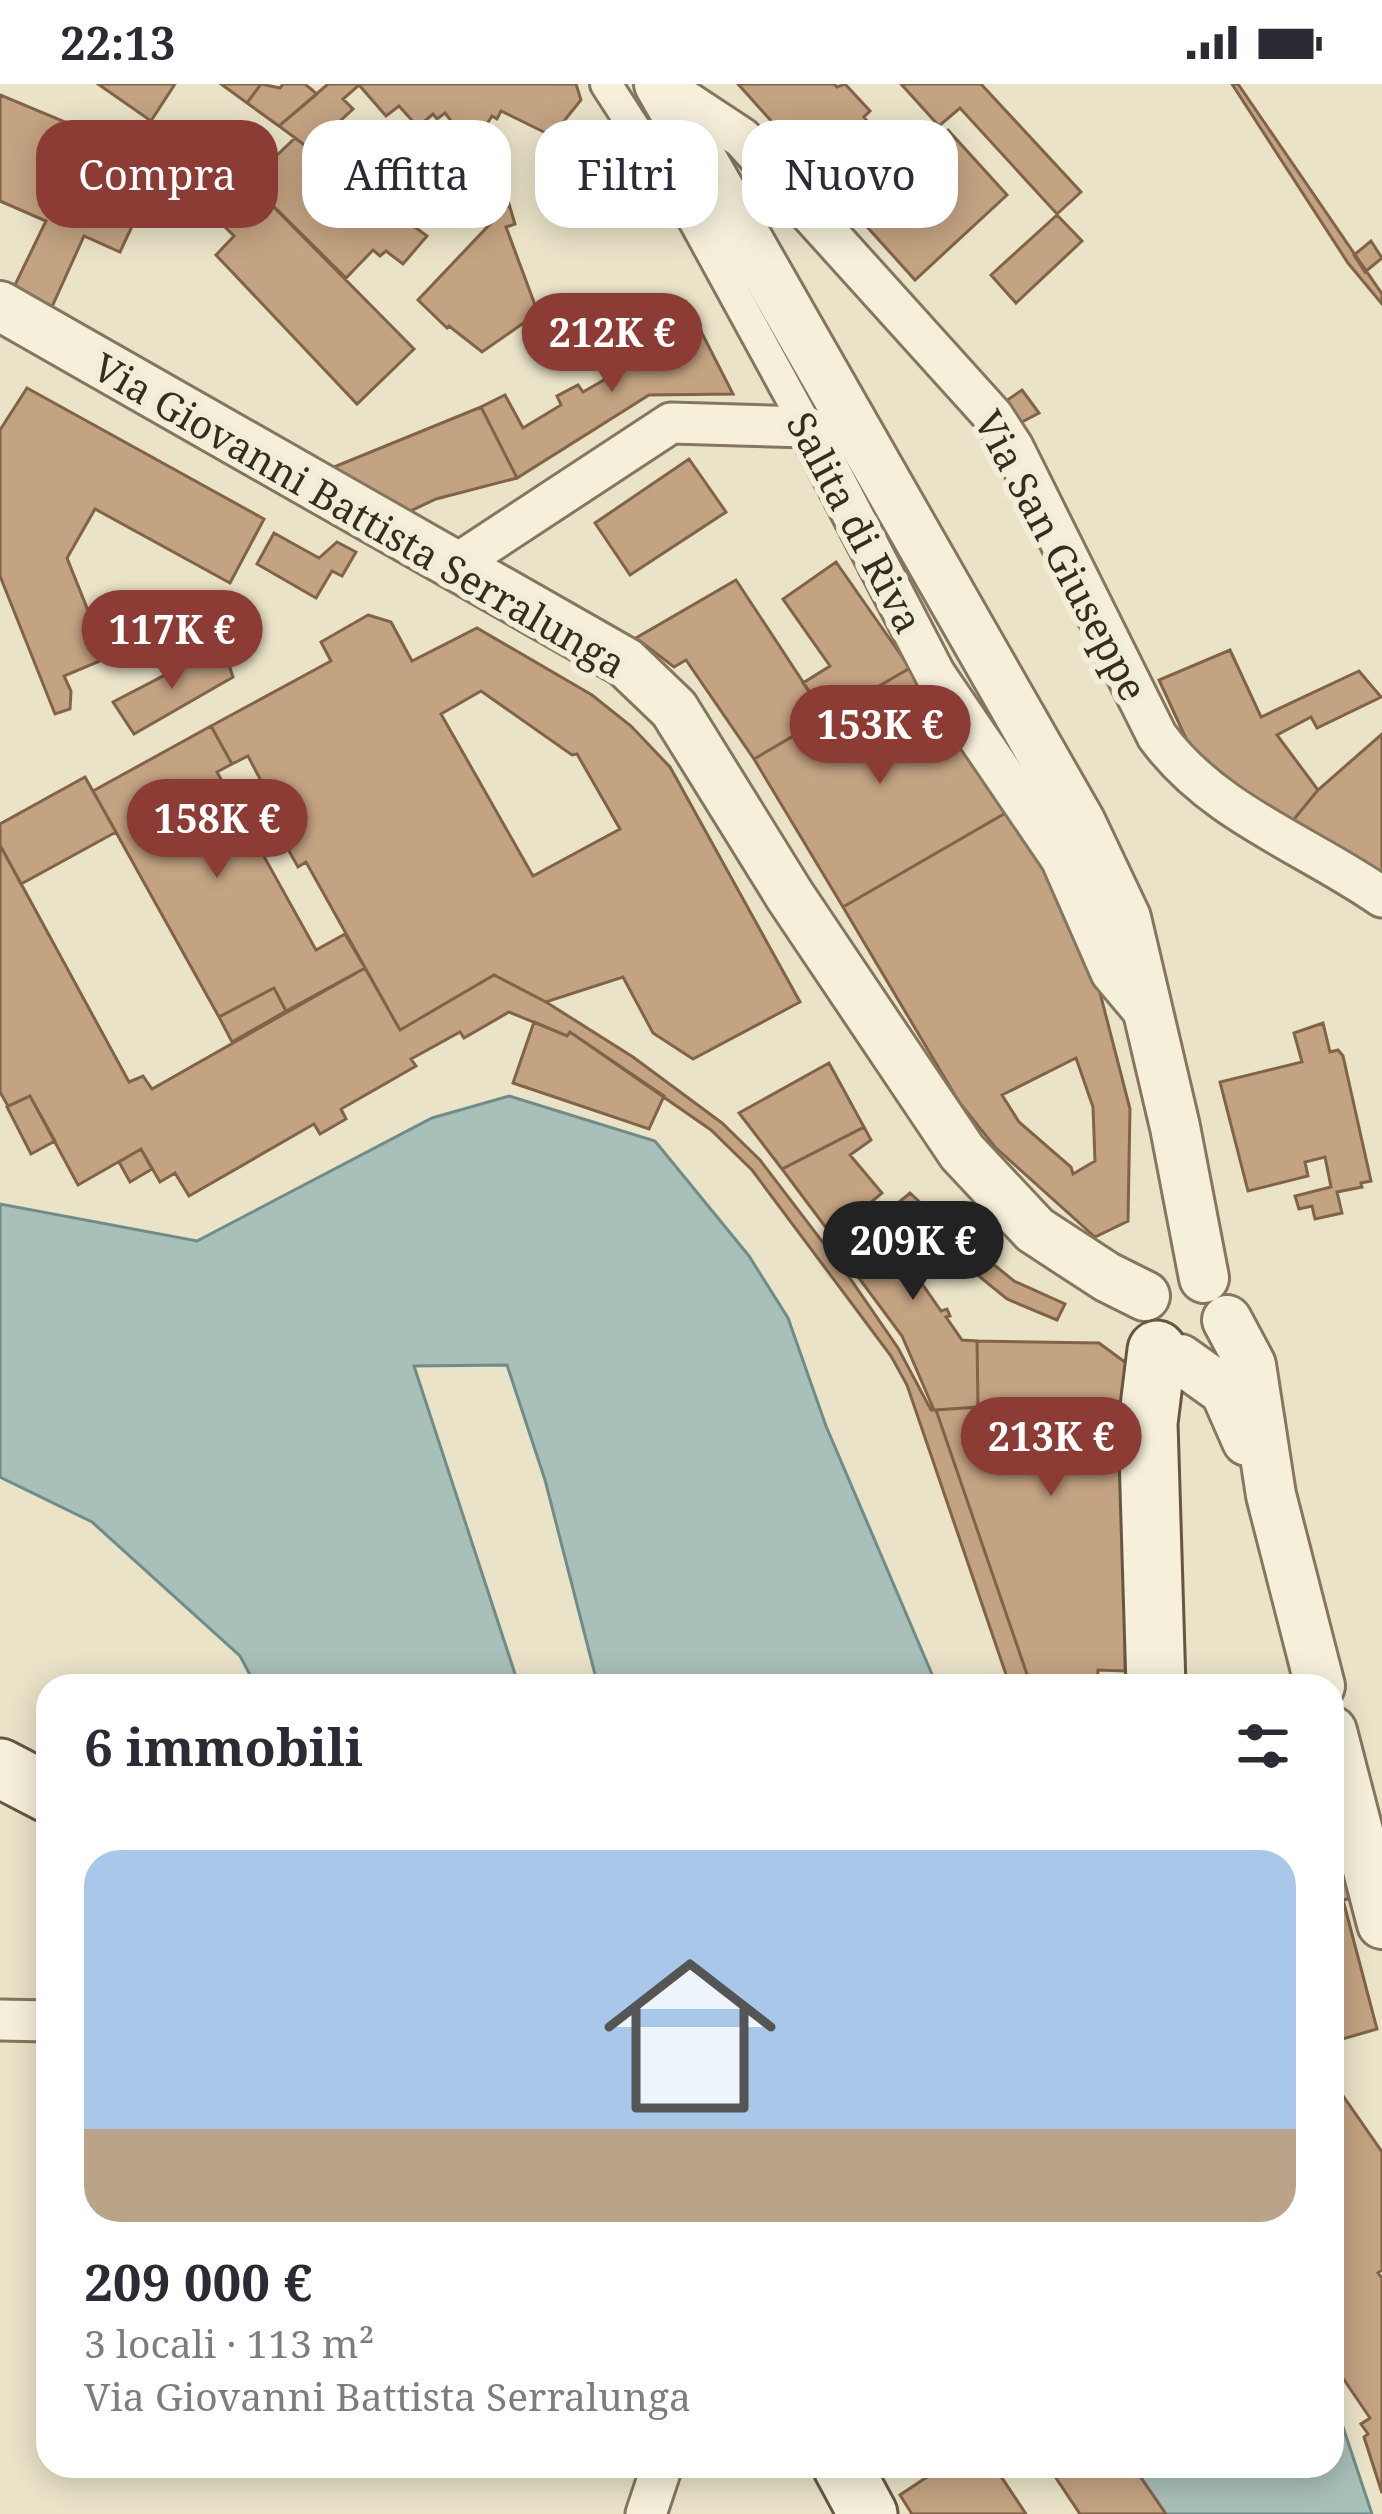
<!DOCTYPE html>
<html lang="it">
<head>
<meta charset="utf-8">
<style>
	body { margin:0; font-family:"Noto Serif",serif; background:#f2f2f3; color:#2b2b33; height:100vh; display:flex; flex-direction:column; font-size:45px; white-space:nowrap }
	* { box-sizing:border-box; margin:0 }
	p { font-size:39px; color:#7c7c81 }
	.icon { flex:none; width:66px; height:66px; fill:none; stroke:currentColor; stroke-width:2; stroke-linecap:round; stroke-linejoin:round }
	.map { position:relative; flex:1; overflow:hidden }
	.drawer { position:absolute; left:36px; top:1590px; width:1308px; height:804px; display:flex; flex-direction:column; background:#fff; border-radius:36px; box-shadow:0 6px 30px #0003 }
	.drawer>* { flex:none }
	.guide { position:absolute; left:36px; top:36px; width:1311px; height:108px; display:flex; gap:24px }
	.price { position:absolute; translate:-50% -102px; padding:0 27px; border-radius:42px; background:#8d3c35; color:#fff; font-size:39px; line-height:78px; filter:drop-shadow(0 3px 6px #0008) }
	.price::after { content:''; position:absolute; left:50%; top:72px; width:36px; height:27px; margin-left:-18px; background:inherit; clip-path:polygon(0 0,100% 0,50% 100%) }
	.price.current { background:#222; color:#fff }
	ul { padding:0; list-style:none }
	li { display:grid; align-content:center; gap:24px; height:636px; padding:0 48px }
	li span { display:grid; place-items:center; height:372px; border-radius:36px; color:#555 }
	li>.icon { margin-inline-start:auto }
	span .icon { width:216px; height:216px; fill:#fffc; stroke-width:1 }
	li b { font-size:51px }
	h2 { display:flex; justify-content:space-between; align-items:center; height:144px; padding:0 48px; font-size:51px }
	.tag { padding:0 42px; border-radius:36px; background:#fff; box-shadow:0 6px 30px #0003; font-size:42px; line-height:108px }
	.tag.current { background:#8d3c35; color:#fff }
	.status { display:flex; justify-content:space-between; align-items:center; height:84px; padding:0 60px; background:#fff; direction:ltr }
	.status svg { height:33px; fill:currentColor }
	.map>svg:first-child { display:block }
	.water { fill:#a9bfba; stroke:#708c88; stroke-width:3 }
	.building { fill:#c4a382; stroke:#816347; stroke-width:3; fill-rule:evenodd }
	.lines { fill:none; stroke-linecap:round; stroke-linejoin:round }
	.pedestrian-casing { stroke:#84765f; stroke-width:36 }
	.minor-casing { stroke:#84765f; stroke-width:45 }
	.tertiary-casing { stroke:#84765f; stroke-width:54 }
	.secondary-casing { stroke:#665742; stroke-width:63 }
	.pedestrian { stroke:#f6f0db; stroke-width:30 }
	.minor { stroke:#f6f0db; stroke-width:39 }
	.tertiary { stroke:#f6f0db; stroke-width:48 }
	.secondary { stroke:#f6f0db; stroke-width:57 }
	.labels { text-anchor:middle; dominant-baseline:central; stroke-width:12; stroke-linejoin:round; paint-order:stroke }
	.street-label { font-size:39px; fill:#362d21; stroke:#f2edd7 }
</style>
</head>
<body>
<div class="status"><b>22:13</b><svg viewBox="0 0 49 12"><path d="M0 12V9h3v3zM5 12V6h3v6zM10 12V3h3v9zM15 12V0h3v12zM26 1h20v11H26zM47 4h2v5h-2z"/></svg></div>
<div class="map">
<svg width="1382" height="2430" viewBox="0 0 1382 2430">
	<rect width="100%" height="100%" fill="#eae3c8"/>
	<path class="water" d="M509,1012L655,1057L749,1172L788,1234L826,1342L937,1602H598L545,1396L507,1281L414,1282L519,1602H256L240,1572L92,1438L0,1393V1120L197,1157L432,1034Z
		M1332,2328L1343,2343L1372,2430H1157L1128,2382H1332Z"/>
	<path class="building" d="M98,0H175L151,37Z
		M221,0H261L247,19Z
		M261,0L280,4L283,0H305L317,10L279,42L247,19Z
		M328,0H576L581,16L552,52L501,27L497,35L492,32L472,64L445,29L437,35L433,30L418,43L399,22L386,32L359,1L343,15L353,25L310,65L279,42Z
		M738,0H834L837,3L845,0L870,27L864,33L876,49L824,96Z
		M901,0H981L1081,108L1057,130L960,24L939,42Z
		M1232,0H1238L1382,210V220L1348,179Z
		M0,11L89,48L83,62L116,77L113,85L151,102L120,168L84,152L51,225L13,205L46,137L0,117Z
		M948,46L1007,111L915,196L851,125L892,84L919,115L924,111L922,102L929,95L918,82L934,67L930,62Z
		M295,54L427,152L403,180L386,167L380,172L373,166L346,194L249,98Z
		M249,98L414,265L357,320L216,171L234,152L213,131Z
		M509,120L515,140L506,143L538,229L482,268L449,242L447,244L418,216Z
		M1057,131L1082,157L1016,219L991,191Z
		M1371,157L1382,174L1365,188L1354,171Z
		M686,218L733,310L649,311L517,394L481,323L505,311L523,344L561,321L557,312L578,301L583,308L668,259L657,236Z
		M27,304L264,435L230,499L95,425L67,474L107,574L64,592L71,607L70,625L55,630L0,492V346Z
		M1022,306L1039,329L1018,340L1003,319Z
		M481,323L517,394L436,415L406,429L329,385Z
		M689,375L726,428L630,491L595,439Z
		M274,449L319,474L337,458L356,468L342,492L332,487L316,514L257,480Z
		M836,478L910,584L826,633L803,599L830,582L783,515Z
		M736,496L826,633L754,675L686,576L674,583L636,554Z
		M368,531L391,538L412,577L477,544L592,611L631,642L670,683L800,918L693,975L653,949L623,893L546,918L494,891L400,946L306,778L298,783L272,737L280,733L248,672L232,680L211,642L331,577L321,558ZM481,607L572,671L577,670L620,745L533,792L441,630Z
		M1230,566L1261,633L1359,587L1381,613L1317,644L1311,633L1277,651L1318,706L1290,740L1194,672L1159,596Z
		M225,569L233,593L134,650L113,618L171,588Z
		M910,584L1009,727L843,823L754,675Z
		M211,642L232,680L217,688L316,866L345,850L365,884L286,927L274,904L219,933L93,707Z
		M1382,650V803L1290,740L1318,706Z
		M85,693L116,748L21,800L0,761V740Z
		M1009,727L1083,843L1130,1025L1128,1137L1095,1153L995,1063L959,1018L843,823ZM1076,974L1093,1023L1095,1077L1073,1090L1071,1083L1019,1038L1002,1011Z
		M0,761L129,998L143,992L152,1005L365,884L400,946L494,891L546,918L633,973L722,1039L760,1076L847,1190L898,1264L931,1326H936L1031,1602H1010L907,1301L891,1272L752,1086L711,1046L570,948L567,952L509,928L464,954L460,948L411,975L416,982L341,1025L346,1035L320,1050L314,1040L189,1112L175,1089L160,1098L141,1065L78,1101L30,1012L8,1022L0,1008Z
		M274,904L286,927L232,958L219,933Z
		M534,938L567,952L570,948L664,1012L649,1045L513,999Z
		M1323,939L1330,968L1338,966L1343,972L1371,1097L1361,1099L1362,1103L1337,1108L1342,1129L1315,1135L1312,1122L1299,1125L1295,1112L1331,1103L1325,1073L1305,1078L1308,1092L1248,1107L1220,998L1302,978L1294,949Z
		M829,979L864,1043L782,1085L739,1029Z
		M30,1012L55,1057L31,1070L7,1023Z
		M864,1043L871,1056L850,1071L882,1109L857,1130L863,1137L833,1153L782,1085Z
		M141,1065L152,1085L130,1098L119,1078Z
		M910,1109L939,1136L900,1168L941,1227L947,1225L950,1232L946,1233L962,1256L977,1257L978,1323L934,1326L902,1252L830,1155L863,1137L868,1144Z
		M939,1136L1014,1197L1065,1220L1057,1236L1007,1215L925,1148Z
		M977,1257L1099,1259L1129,1281L1125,1587L1098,1586L1097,1602H1031L936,1326L978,1323Z
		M1332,1732L1360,1812L1343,1816L1377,1945L1332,1958Z
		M1332,1996L1382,2068V2186L1378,2189L1382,2194V2409L1364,2353L1368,2350L1361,2340L1370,2334L1332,2278Z
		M929,2382H994L1026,2430H912L900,2411L933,2389Z
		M1048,2382H1133L1166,2430H1080Z"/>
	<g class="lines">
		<defs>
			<path id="pedestrian" d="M606,0L695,138L807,343"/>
			<path id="minor" d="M660,0L742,54L993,332L1013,363L1157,652C1213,729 1306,760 1382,813
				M455,481L671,339L807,343L935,590L1061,775L1111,889L1148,933
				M0,1936L48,1937
				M646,2430L662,2382"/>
			<path id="tertiary" d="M659,0L1081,739L1126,834L1175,1043L1204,1194
				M0,222L625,578L674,625L790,812L962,1068L1035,1146L1107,1193L1145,1212
				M1227,1236L1251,1281L1271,1411L1320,1602
				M1180,1275L1225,1307L1247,1357
				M1332,1647L1382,1840"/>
			<path id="secondary" d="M1156,1602L1148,1339L1157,1266
				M0,1684L48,1709
				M842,2382L868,2430"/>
		</defs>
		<use href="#pedestrian" class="pedestrian-casing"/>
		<use href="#minor" class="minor-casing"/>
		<use href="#tertiary" class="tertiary-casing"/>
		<use href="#secondary" class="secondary-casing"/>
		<use href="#pedestrian" class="pedestrian"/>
		<use href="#minor" class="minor"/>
		<use href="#tertiary" class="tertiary"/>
		<use href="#secondary" class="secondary"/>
	</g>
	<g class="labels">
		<g class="street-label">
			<text transform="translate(360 430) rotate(30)">Via Giovanni Battista Serralunga</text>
			<text transform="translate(856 438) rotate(62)">Salita di Riva</text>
			<text transform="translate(1062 471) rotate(62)">Via San Giuseppe</text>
		</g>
	</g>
</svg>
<b class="price" style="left:612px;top:311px">212K €</b>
<b class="price" style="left:172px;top:608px">117K €</b>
<b class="price" style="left:880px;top:703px">153K €</b>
<b class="price" style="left:217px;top:797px">158K €</b>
<b class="price current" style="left:913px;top:1219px">209K €</b>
<b class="price" style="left:1051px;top:1415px">213K €</b>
<div class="guide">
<a class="tag current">Compra</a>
<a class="tag">Affitta</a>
<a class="tag">Filtri</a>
<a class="tag">Nuovo</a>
</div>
<section class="drawer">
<h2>6 immobili<svg class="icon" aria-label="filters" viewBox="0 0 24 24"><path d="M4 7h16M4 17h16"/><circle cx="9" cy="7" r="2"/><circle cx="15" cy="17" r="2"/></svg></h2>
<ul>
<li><span style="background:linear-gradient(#a9c7e8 75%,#b9a48a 0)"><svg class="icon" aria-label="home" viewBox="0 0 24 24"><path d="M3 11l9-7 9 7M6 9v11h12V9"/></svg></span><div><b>209 000 €</b><p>3 locali · 113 m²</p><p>Via Giovanni Battista Serralunga</p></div></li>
</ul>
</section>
</div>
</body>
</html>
